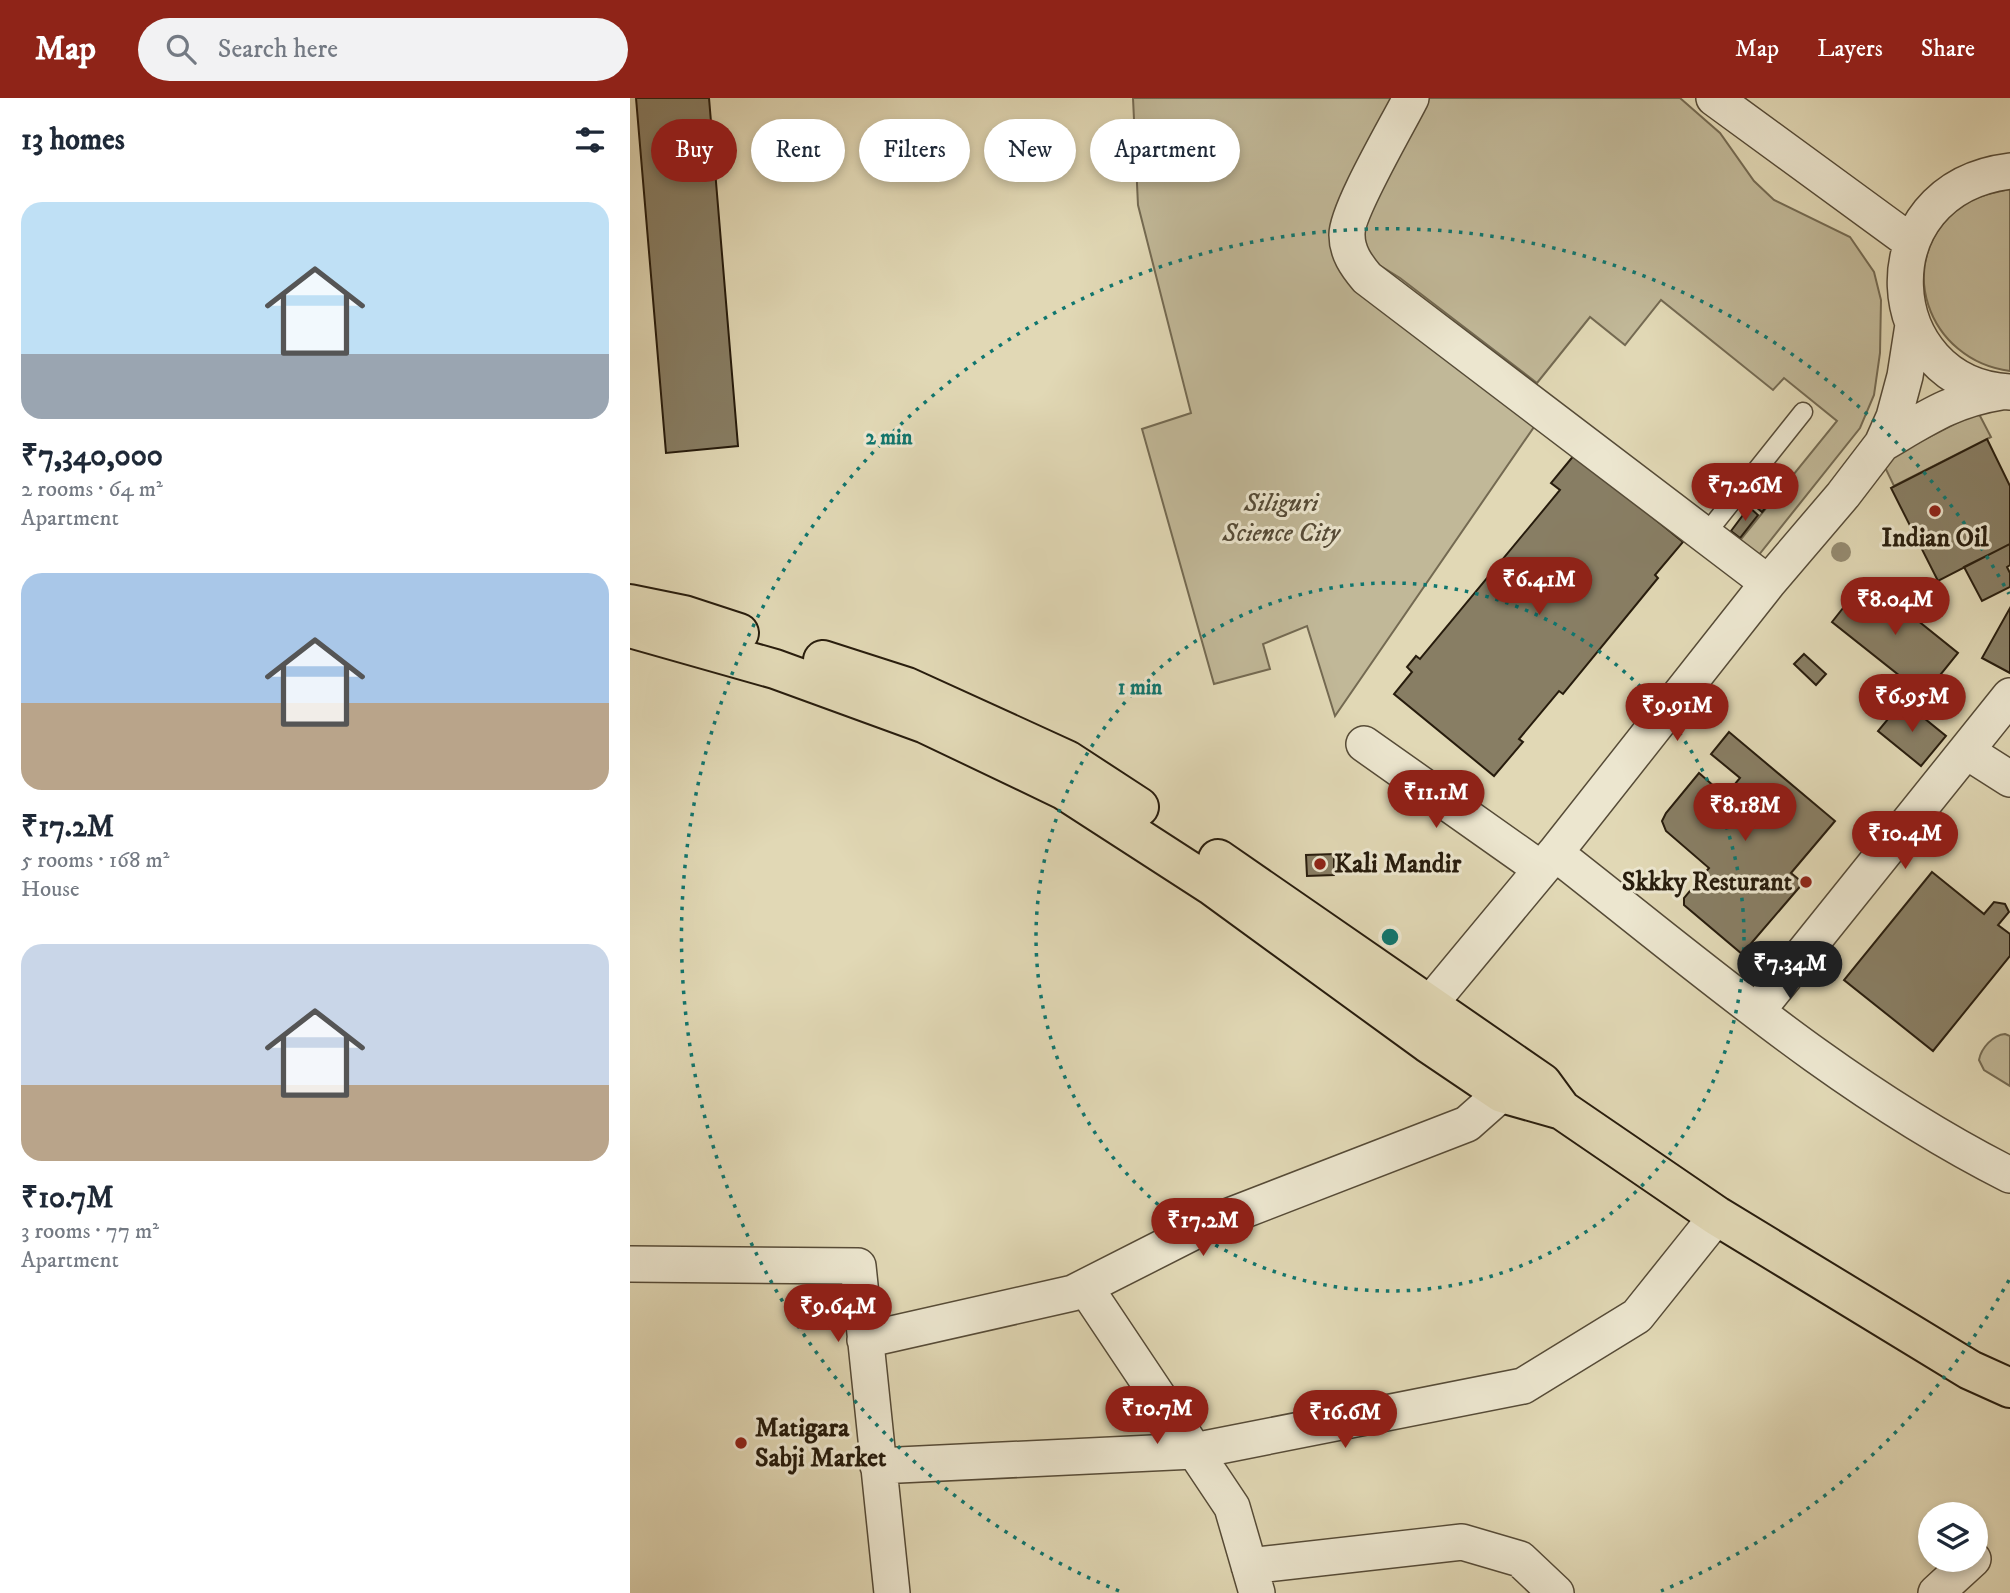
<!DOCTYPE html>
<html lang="en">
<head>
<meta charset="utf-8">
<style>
	body { margin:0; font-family:"IM FELL DW Pica",serif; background:#f2f2f3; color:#1f2937; height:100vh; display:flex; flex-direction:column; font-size:26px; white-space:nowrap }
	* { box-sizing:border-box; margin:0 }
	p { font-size:23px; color:#747a83 }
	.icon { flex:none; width:38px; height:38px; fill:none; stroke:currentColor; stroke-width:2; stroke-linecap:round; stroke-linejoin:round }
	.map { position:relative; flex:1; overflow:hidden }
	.details { display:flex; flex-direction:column; background:#fff; width:630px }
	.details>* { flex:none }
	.guide { position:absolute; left:21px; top:21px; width:665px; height:63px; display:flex; gap:14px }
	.fabs { position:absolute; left:1288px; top:1404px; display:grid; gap:14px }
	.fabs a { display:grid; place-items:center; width:70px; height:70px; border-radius:50%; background:#fff; box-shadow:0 4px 10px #0003; font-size:35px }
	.price { position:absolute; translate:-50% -60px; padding:0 16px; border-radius:24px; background:#8f2418; color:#fff; font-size:23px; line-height:46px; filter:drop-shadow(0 2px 4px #0008) }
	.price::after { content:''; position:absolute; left:50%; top:42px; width:21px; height:16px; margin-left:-10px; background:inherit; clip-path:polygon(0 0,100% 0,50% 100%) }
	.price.current { background:#222; color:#fff }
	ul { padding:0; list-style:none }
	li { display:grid; align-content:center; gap:14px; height:371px; padding:0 21px }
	li span { display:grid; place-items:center; height:217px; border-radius:21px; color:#555 }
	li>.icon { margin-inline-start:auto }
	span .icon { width:126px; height:126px; fill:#fffc; stroke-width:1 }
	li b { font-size:30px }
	h2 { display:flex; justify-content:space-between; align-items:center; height:84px; padding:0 21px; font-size:30px }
	.tag { padding:0 24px; border-radius:32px; background:#fff; box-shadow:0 4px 10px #0003; font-size:24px; line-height:63px }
	.tag.current { background:#8f2418; color:#fff }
	header { display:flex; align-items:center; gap:42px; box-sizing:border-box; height:98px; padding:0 35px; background:#8f2418; color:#fff }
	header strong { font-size:33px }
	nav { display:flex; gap:38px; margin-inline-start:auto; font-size:24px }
	.search { width:490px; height:63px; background:#f2f2f3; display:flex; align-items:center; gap:18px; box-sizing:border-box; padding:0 24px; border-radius:38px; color:#747a83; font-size:26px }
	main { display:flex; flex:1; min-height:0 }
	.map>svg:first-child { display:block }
	.green { fill:#c1b898; stroke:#746a52; stroke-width:2 }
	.building { fill:#887e64; stroke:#271c0d; stroke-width:2 }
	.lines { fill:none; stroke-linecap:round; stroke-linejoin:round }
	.lane-casing { stroke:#564b37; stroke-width:21 }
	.street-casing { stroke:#564b37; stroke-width:38 }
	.highway-casing { stroke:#271c0d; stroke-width:42 }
	.lane { stroke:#ece6cf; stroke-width:18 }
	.street { stroke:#ece6cf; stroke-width:35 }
	.highway { stroke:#e1d8b5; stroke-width:38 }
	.tree { fill:#948a70 }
	.ring { fill:none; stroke:#0f766e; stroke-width:3.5; stroke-dasharray:3.5 7 }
	.poi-dot { fill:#8f2418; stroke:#ece6cf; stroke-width:2.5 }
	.labels { text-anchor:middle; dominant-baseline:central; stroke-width:6; stroke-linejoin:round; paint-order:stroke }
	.park-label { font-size:26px; font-style:italic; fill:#554b37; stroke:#ece6cf }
	.poi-label { font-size:26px; font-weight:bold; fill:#271c0d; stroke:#ece6cf; text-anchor:start }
	.centre { fill:#0f766e; stroke:#ece6cf; stroke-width:3.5 }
	.ring-label { font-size:21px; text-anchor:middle; font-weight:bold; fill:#0f766e; stroke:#ece6cf; stroke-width:6; stroke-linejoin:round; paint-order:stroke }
</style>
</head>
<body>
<header>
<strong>Map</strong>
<div class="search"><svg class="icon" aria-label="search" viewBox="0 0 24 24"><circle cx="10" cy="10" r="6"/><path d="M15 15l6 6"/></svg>Search here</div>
<nav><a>Map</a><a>Layers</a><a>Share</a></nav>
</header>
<main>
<section class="details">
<h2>13 homes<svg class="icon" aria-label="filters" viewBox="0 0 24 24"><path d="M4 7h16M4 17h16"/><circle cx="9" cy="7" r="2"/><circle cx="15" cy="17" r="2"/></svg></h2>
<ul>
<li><span style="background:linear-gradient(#bfe0f5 70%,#9aa5b1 0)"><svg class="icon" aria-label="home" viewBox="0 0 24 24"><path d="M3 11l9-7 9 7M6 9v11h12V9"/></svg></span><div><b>₹7,340,000</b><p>2 rooms · 64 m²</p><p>Apartment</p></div></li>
<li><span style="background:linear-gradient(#a9c7e8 60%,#b9a48a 0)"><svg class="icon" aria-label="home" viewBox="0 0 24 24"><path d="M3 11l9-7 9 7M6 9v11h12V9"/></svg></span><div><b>₹17.2M</b><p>5 rooms · 168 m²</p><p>House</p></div></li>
<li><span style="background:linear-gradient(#c9d6e8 65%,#b9a48a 0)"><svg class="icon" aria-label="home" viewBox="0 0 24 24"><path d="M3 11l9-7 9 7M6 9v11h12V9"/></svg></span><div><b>₹10.7M</b><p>3 rooms · 77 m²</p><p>Apartment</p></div></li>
</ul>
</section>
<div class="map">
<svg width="1380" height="1495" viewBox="0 0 1380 1495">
	<rect width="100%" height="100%" fill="#e1d8b5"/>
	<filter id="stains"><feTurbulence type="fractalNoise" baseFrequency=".00286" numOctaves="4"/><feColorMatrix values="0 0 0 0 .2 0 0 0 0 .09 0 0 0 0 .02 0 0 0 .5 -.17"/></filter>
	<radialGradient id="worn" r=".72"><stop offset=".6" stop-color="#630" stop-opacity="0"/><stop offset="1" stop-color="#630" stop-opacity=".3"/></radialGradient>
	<path class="green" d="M503,0H765L703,123L906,326L705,618L677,528L633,546L640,571L584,586L512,331L561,315L508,107Z
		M790,0H1050L1090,35L1124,83L1144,102L1220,139L1244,174L1251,202L1250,255L1244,297L1230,330L1128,458L1107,446L1207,323L1154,280L1143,292L1031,202L995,247L960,219L907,285L770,180L738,160L731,129Z
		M1380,91V273C1298,263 1261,162 1330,109C1345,98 1362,95 1380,91Z
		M1348,314L1361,339L1264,388L1252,363Z
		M1375,936L1380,938V988L1354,972L1349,962C1351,950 1363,937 1375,936Z"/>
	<path class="building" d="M6,0H79L108,348L36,355Z
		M1357,341L1380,388V446L1308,483L1261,390Z
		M945,356L1053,444L1025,477L1028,480L933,596L929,593L889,641L893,644L864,678L764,596L782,574L777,569L786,558L790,561L930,392L921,385Z
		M1140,379L1153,389L1132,414L1120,404Z
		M1119,409L1128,417L1110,440L1101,433Z
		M1380,446V467L1377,469L1380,475V489L1352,503L1334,469Z
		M1236,481L1328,555L1294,597L1202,524Z
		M1380,510V575L1352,560Z
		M1174,556L1196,576L1186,587L1164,566Z
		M1273,603L1316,638L1291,668L1248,633Z
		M1099,634L1205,723L1161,775L1173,785L1112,856L1054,807V800L1079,770L1036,733L1032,723L1036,715L1069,675L1095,698L1110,680L1081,656Z
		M704,756V777L677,778L676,757Z
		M1302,774L1354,816L1364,804L1375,806L1379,814L1368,827L1380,836V858L1303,953L1214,882Z"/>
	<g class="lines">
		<defs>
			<path id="lane" d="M1075,437L1173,314"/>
			<path id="street" d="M781,0C768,26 716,114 717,137C717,154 726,167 737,180L1138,485
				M1084,0L1281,144
				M1380,73C1233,91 1248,288 1380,294
				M1252,346C1295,321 1321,302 1371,294
				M734,646L911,771
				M1336,653L1380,681
				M925,755C1071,869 1213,993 1380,1077
				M798,908L925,755L1138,485L1213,397L1252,346L1264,319L1275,278L1283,227
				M1127,913L1380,598
				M0,1166L228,1168L262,1495
				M455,1189L602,1409L627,1495
				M235,1242L443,1195L581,1125L837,1026L872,995
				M248,1368L564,1353L893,1288L1007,1218L1087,1118
				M619,1468L832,1444L890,1461L926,1495
				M1306,1495L1343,1461"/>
			<path id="highway" d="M0,506L54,517L109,535
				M0,530L145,571L296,626L434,692L581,787L798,945L872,995L932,1012L1087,1118L1340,1272L1380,1290
				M193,562L277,589L437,662L509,709
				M588,761L912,985L931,1011"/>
		</defs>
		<use href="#lane" class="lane-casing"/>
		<use href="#street" class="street-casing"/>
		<use href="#highway" class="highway-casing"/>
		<use href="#lane" class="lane"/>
		<use href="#street" class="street"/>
		<use href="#highway" class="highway"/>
	</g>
	<circle class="tree" cx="1211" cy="454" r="10"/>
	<g class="ring">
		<circle cx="760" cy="839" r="354"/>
		<path d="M1379 1182A708 708 0 0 1 1031 1493M489 1493A708 708 0 1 1 1379 496"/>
	</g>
	<g class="poi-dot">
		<circle cx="1305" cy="413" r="7"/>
		<circle cx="690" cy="766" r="7"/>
		<circle cx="1176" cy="784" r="7"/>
		<circle cx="111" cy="1345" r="7"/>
	</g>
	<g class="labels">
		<g class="park-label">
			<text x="651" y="405">Siliguri<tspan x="651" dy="30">Science City</tspan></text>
		</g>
		<g class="poi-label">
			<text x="1305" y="440" text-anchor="middle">Indian Oil</text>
			<text x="704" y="766">Kali Mandir</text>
			<text x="1162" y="784" text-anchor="end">Skkky Resturant</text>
			<text x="125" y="1330">Matigara<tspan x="125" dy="30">Sabji Market</tspan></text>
		</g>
	</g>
	<circle cx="760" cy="839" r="10" class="centre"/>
	<g class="ring-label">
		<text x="259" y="346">2 min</text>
		<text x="510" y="596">1 min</text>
	</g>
	<rect width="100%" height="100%" filter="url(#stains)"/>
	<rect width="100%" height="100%" fill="url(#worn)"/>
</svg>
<div class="fabs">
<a><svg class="icon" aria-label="layers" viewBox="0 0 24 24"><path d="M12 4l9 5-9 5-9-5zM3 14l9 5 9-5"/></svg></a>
</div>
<b class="price" style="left:1115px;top:425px">₹7.26M</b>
<b class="price" style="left:909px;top:519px">₹6.41M</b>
<b class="price" style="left:1265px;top:539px">₹8.04M</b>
<b class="price" style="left:1282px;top:636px">₹6.95M</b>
<b class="price" style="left:1047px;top:645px">₹9.91M</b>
<b class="price" style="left:806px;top:732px">₹11.1M</b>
<b class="price" style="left:1115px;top:745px">₹8.18M</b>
<b class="price" style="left:1275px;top:773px">₹10.4M</b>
<b class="price current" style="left:1160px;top:903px">₹7.34M</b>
<b class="price" style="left:573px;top:1160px">₹17.2M</b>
<b class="price" style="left:208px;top:1246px">₹9.64M</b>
<b class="price" style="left:527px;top:1348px">₹10.7M</b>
<b class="price" style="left:715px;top:1352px">₹16.6M</b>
<div class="guide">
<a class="tag current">Buy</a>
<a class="tag">Rent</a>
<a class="tag">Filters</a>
<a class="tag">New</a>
<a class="tag">Apartment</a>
</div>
</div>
</main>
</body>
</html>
